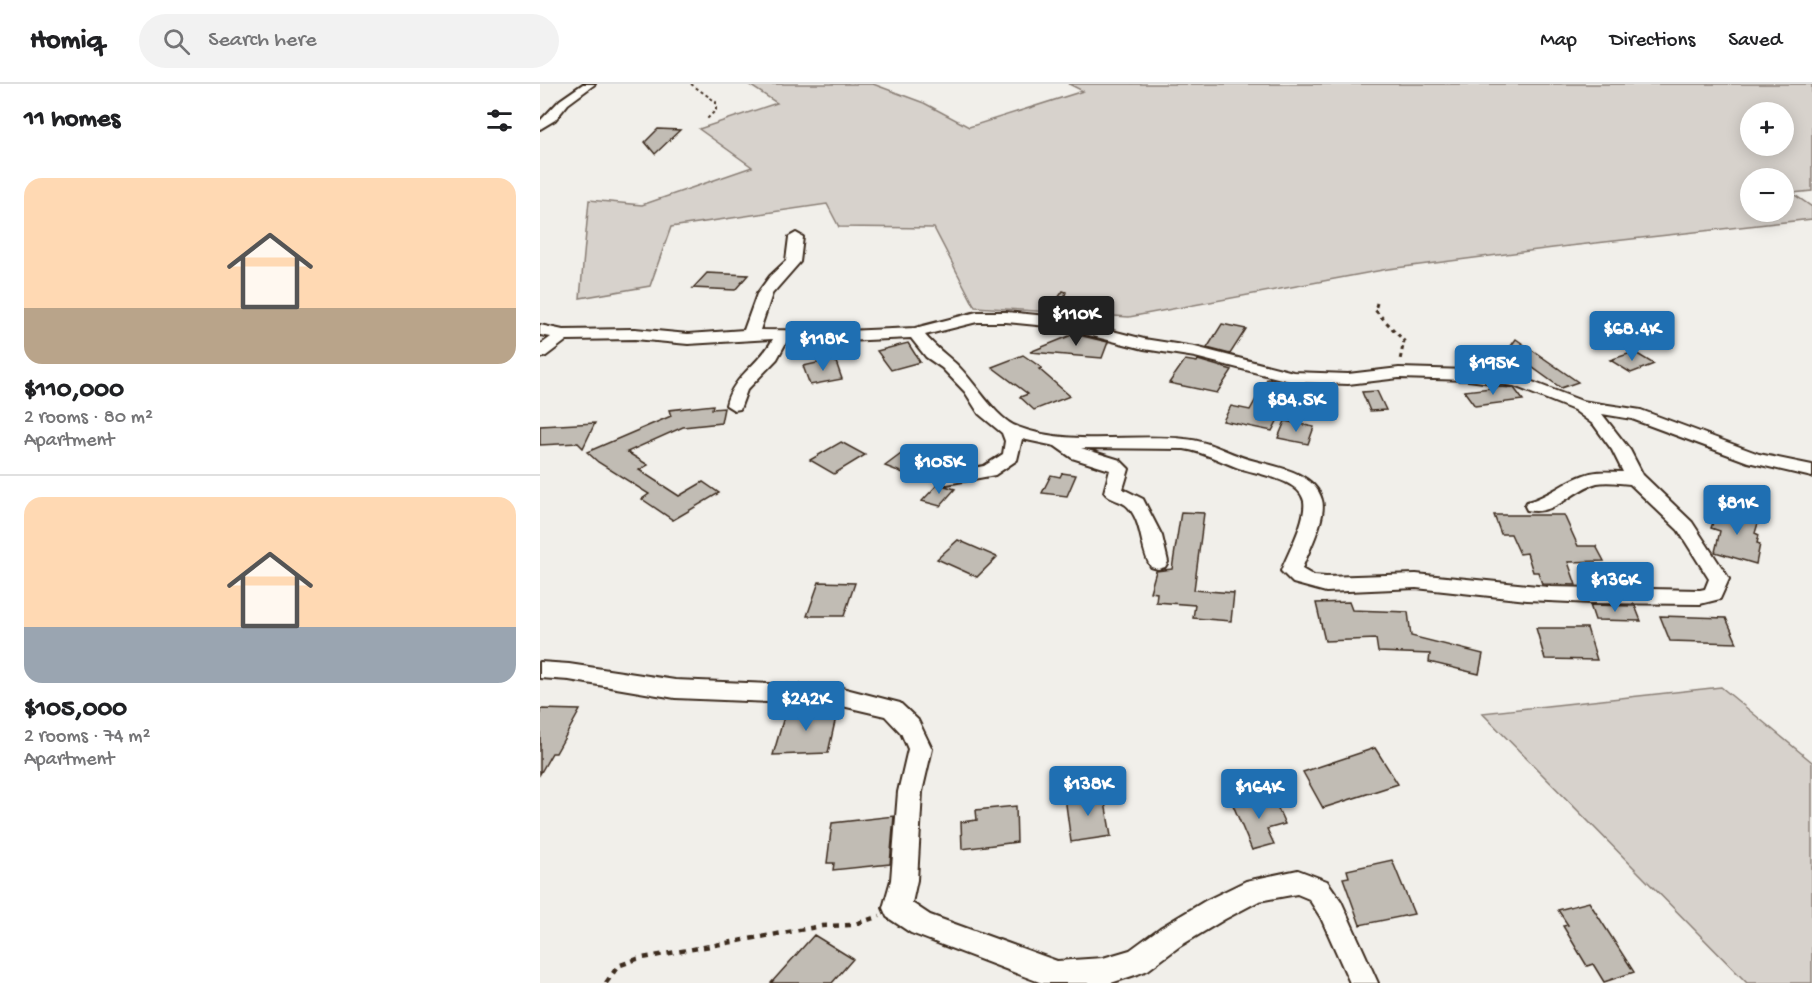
<!DOCTYPE html>
<html lang="en">
<head>
<meta charset="utf-8">
<style>
	body { margin:0; font-family:"Gochi Hand",sans-serif; background:#f2f2f2; color:#202124; height:100vh; display:flex; flex-direction:column; font-size:22px; white-space:nowrap }
	* { box-sizing:border-box; margin:0 }
	p { font-size:20px; color:#757577 }
	.icon { flex:none; width:33px; height:33px; fill:none; stroke:currentColor; stroke-width:2; stroke-linecap:round; stroke-linejoin:round }
	.map { position:relative; flex:1; overflow:hidden }
	.side { display:flex; flex-direction:column; background:#fff; width:540px }
	.side>* { flex:none }
	.buttons { position:absolute; left:1200px; top:18px; display:grid; gap:12px }
	.buttons a { display:grid; place-items:center; width:54px; height:54px; border-radius:50%; background:#fff; box-shadow:0 3px 15px #0003; font-size:30px }
	.price { position:absolute; translate:-50% -51px; padding:0 14px; border-radius:6px; background:#1f6fb2; color:#fff; font-size:20px; line-height:39px; filter:drop-shadow(0 2px 3px #0008) }
	.price::after { content:''; position:absolute; left:50%; top:36px; width:18px; height:14px; margin-left:-9px; background:inherit; clip-path:polygon(0 0,100% 0,50% 100%) }
	.price.on { background:#222; color:#fff }
	ul { padding:0; list-style:none }
	li { display:grid; align-content:center; gap:12px; height:318px; padding:0 24px }
	li+li { border-top:2px solid #e0e0e0 }
	li span { display:grid; place-items:center; height:186px; border-radius:18px; color:#555 }
	li>.icon { margin-inline-start:auto }
	span .icon { width:108px; height:108px; fill:#fffc; stroke-width:1 }
	li b { font-size:26px }
	h2 { display:flex; justify-content:space-between; align-items:center; height:72px; padding:0 24px; font-size:26px }
	header { display:flex; align-items:center; gap:36px; box-sizing:border-box; height:84px; padding:0 30px; background:#fff; border-bottom:2px solid #e0e0e0 }
	header strong { font-size:28px }
	nav { display:flex; gap:33px; margin-inline-start:auto; font-size:21px }
	.search { width:420px; height:54px; background:#f2f2f2; display:flex; align-items:center; gap:15px; box-sizing:border-box; padding:0 21px; border-radius:33px; color:#757577; font-size:22px }
	main { display:flex; flex:1; min-height:0 }
	.map>svg:first-child { display:block }
	.green { fill:#d7d2cc; stroke:#897e75; stroke-width:1.5; fill-rule:evenodd }
	.building { fill:#c1bcb4; stroke:#3b2a1e; stroke-width:1.5 }
	.lines { fill:none; stroke-linecap:round; stroke-linejoin:round }
	.street-casing { stroke:#3b2a1e; stroke-width:4 }
	.path-far2 { stroke:#3b2a1e; stroke-width:2; stroke-dasharray:3 3; stroke-linecap:butt }
	.path-far1 { stroke:#3b2a1e; stroke-width:3; stroke-dasharray:4 4; stroke-linecap:butt }
	.path { stroke:#3b2a1e; stroke-width:4.5; stroke-dasharray:6 6; stroke-linecap:butt }
	.street { fill:#fdfcf7; fill-rule:evenodd }
</style>
</head>
<body>
<header>
<strong>Homiq</strong>
<div class="search"><svg class="icon" aria-label="search" viewBox="0 0 24 24"><circle cx="10" cy="10" r="6"/><path d="M15 15l6 6"/></svg>Search here</div>
<nav><a>Map</a><a>Directions</a><a>Saved</a></nav>
</header>
<main>
<section class="side">
<h2>11 homes<svg class="icon" aria-label="filters" viewBox="0 0 24 24"><path d="M4 7h16M4 17h16"/><circle cx="9" cy="7" r="2"/><circle cx="15" cy="17" r="2"/></svg></h2>
<ul>
<li><span style="background:linear-gradient(#ffd9b3 70%,#b9a48a 0)"><svg class="icon" aria-label="home" viewBox="0 0 24 24"><path d="M3 11l9-7 9 7M6 9v11h12V9"/></svg></span><div><b>$110,000</b><p>2 rooms · 80 m²</p><p>Apartment</p></div></li>
<li><span style="background:linear-gradient(#ffd9b3 70%,#9aa5b1 0)"><svg class="icon" aria-label="home" viewBox="0 0 24 24"><path d="M3 11l9-7 9 7M6 9v11h12V9"/></svg></span><div><b>$105,000</b><p>2 rooms · 74 m²</p><p>Apartment</p></div></li>
</ul>
</section>
<div class="map">
<svg width="1272" height="899" viewBox="0 0 1272 899">
	<rect width="100%" height="100%" fill="#f1efea"/>
	<filter id="ink" filterUnits="userSpaceOnUse"><feTurbulence type="fractalNoise" baseFrequency=".0167" numOctaves="2"/><feDisplacementMap in="SourceGraphic" scale="12" xChannelSelector="R" yChannelSelector="G"/><feConvolveMatrix kernelMatrix="1 2 1 2 8 2 1 2 1" color-interpolation-filters="sRGB"/></filter>
	<g filter="url(#ink)">
		<path class="green" d="M208,0H333L384,19L429,43L543,7L529,0H1272V107L1252,109L1272,123V135L1029,162L848,185L589,233L435,223L394,144L299,143L287,120L131,143L110,202L40,214L49,116L102,121L212,83L159,45L237,19ZM1210,28H1244V62H1210ZM1210,94H1244V128H1210Z
			M1181,603L1272,678V899H1207L942,629Z"/>
		<path class="building" d="M118,45L140,46L115,70L105,58Z
			M167,189L208,191L195,206L153,204Z
			M523,207L526,208L519,231L507,230Z
			M682,240L706,245L690,270L667,264Z
			M534,250L568,258L562,274L490,268Z
			M976,255L1038,298L1021,304L968,266Z
			M368,259L380,278L351,286L337,267Z
			M1094,268L1114,280L1091,289L1070,276Z
			M483,271L502,284L499,285L530,312L494,326L480,313L488,310L452,283Z
			M295,275L302,295L270,301L263,282Z
			M645,276L657,278L658,276L692,286L677,309L629,299Z
			M727,295L756,301L732,347L683,337L691,322L710,326Z
			M960,303L974,304L983,316L935,322L924,307Z
			M837,307L846,326L830,327L822,308Z
			M173,321L172,325L184,324L181,339L143,343L87,368L108,381L99,386L139,412L163,398L179,409L133,436L102,415L109,410L58,378L47,368L131,332L129,326Z
			M745,337L774,343L768,360L738,354Z
			M55,339L43,364L38,359L0,361V342Z
			M301,358L325,371L294,390L270,376Z
			M361,370L378,377L363,389L345,382Z
			M522,389L536,391L527,412L502,409L511,391L520,393Z
			M398,400L415,405L400,422L382,417Z
			M1178,424L1219,436L1215,449L1219,451L1217,459L1220,460L1216,480L1175,468L1180,447L1171,444Z
			M641,428L664,429L654,506L694,509L691,537L653,534L655,521L616,518L617,509L610,508L616,487L632,485Z
			M954,431H1024L1038,462H1056L1064,477L1028,478L1036,501L1002,500L998,488H993L987,469L980,470L971,450H961Z
			M418,456L457,473L437,493L397,475Z
			M279,498L315,499L304,532H267Z
			M809,518L812,526L868,528L871,552L943,570L939,590L889,578L890,570L838,568L836,555L785,557L776,519Z
			M1050,521L1095,522L1101,537L1055,536Z
			M1120,532L1186,534L1197,559L1130,557Z
			M996,544H1047L1057,576L1005,575Z
			M298,624L288,669L233,671L246,626Z
			M0,625L40,626L16,669H12L0,690Z
			M835,664L858,700L783,724L763,688Z
			M563,707L571,752L531,758L525,713Z
			M732,711L745,740L727,745L734,760L712,766L693,721Z
			M476,722L477,758L422,765L421,738L437,736L436,726Z
			M354,732L350,780L293,786L294,779H287L292,739Z
			M852,776L874,830L820,841L803,794L809,793L807,786Z
			M1049,818L1094,888L1064,898L1053,880L1047,882L1023,842L1028,841L1018,826Z
			M274,851L313,875L292,899H231Z"/>
		<g class="lines">
			<defs>
				<path id="street" d="M43,0H55L28,20L15,36L0,45V37L20,16Z
					M256,149L263,153L260,178L232,210L220,246L305,247L375,244L437,228H466L517,233L604,255L655,263L753,288L808,290L859,284L928,286L977,292L1042,317L1101,326L1219,370L1272,381V393L1208,378L1092,335L1062,330L1090,366L1103,391L1152,438L1186,490L1189,495L1180,515L1160,520L1052,519L987,516L876,504L786,508L753,499L741,487C748,469 767,435 764,417C759,394 714,390 696,383C678,376 663,368 644,365L541,364L580,376L589,385L583,405L603,415L605,419L622,452L628,478L625,483L618,485L611,483C600,466 603,439 588,423C582,416 570,417 564,408L570,386L532,374L515,362L482,355L477,376L455,391L407,400L401,398L398,394L401,390L444,382L463,370L465,357L462,349L439,330L425,308L402,284L386,273L371,254L305,257L248,255L237,275L207,306L200,325L194,326L186,321C192,293 220,280 233,255L148,260L95,255L27,256L6,272L0,274V261L11,253L0,251V241L23,246L95,245L148,250L204,246L217,210L230,192L246,177L249,153ZM437,238H466L517,243L604,265L655,273L753,298L808,300L859,294L928,296L974,302L1034,326L1054,341L1072,366L1083,388C1070,388 1056,386 1044,391C1024,398 1009,412 987,418L985,422L987,426C1014,433 1033,405 1057,399C1067,397 1080,399 1090,400L1138,446L1169,495L1165,505L1160,506L1008,503L876,490L786,493L774,492L762,485C768,468 787,433 782,416C775,389 738,383 715,377C690,371 671,357 645,355C591,349 531,363 478,343C455,335 434,296 415,279C404,269 394,262 385,251Z
					M0,578L29,580L135,596L298,603L360,619L378,636L392,665L382,708L377,796L372,819L390,831L517,877L563,874L590,866L620,844L665,817L706,797L758,786L787,797L801,817L838,899H810L781,834L769,815L757,810L719,817L685,835L640,862L608,886L598,890L571,899H502L371,849L347,833L343,824L351,796L358,708L368,665L361,649L345,632L298,621L135,614L29,596L0,594Z"/>
			</defs>
			<use href="#street" class="street-casing"/>
			<path class="path-far2" d="M151,0L176,18V26L167,35"/>
			<path class="path-far1" d="M837,219L835,226L864,257L860,276"/>
			<path class="path" d="M66,899L78,882L97,875L282,842L312,841L340,832"/>
			<use href="#street" class="street"/>
		</g>
	</g>
</svg>
<div class="buttons">
<a>+</a>
<a>−</a>
</div>
<b class="price on" style="left:536px;top:263px">$110K</b>
<b class="price" style="left:1092px;top:278px">$68.4K</b>
<b class="price" style="left:283px;top:288px">$118K</b>
<b class="price" style="left:953px;top:312px">$195K</b>
<b class="price" style="left:756px;top:349px">$84.5K</b>
<b class="price" style="left:399px;top:411px">$105K</b>
<b class="price" style="left:1197px;top:452px">$81K</b>
<b class="price" style="left:1075px;top:529px">$136K</b>
<b class="price" style="left:266px;top:648px">$242K</b>
<b class="price" style="left:548px;top:733px">$138K</b>
<b class="price" style="left:719px;top:736px">$164K</b>
</div>
</main>
</body>
</html>
